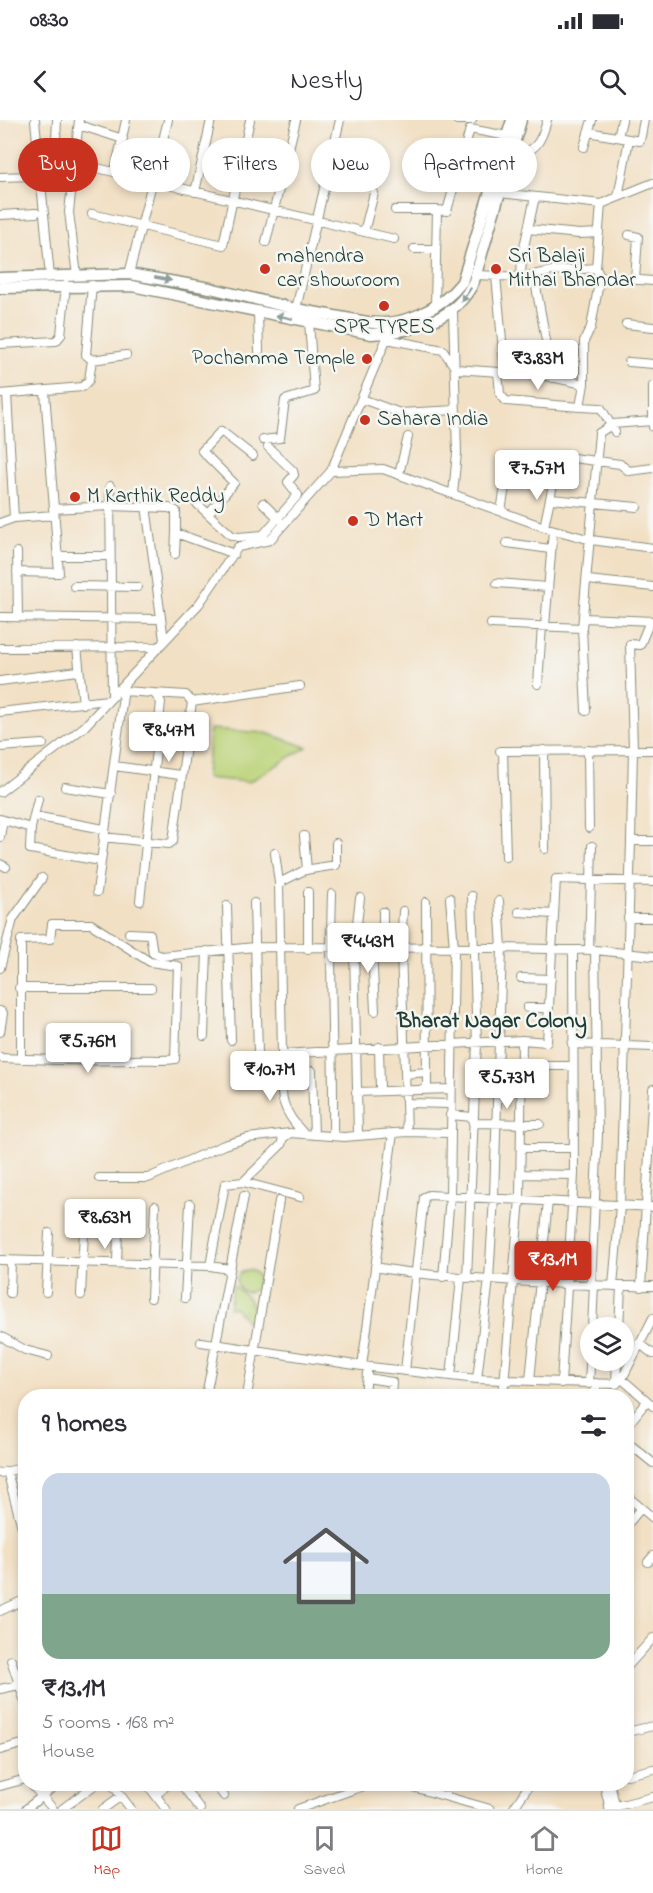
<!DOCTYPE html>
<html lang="en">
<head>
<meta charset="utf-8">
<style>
	body { margin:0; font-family:"Indie Flower",sans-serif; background:#f7f7f7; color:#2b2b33; height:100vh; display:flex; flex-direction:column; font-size:22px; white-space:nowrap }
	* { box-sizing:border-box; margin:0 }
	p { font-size:20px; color:#7c7c81 }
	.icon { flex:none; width:33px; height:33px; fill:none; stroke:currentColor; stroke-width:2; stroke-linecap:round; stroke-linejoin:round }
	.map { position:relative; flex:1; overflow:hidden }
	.side { position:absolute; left:18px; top:1269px; width:616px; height:402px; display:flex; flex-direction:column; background:#fff; border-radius:24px; box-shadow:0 3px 9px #0003 }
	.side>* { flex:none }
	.top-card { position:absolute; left:18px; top:18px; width:618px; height:54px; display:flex; gap:12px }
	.fabs { position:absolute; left:580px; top:1197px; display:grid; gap:12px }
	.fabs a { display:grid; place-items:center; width:54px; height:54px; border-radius:50%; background:#fff; box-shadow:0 3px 9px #0003; font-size:30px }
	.price { position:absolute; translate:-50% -51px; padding:0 14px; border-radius:6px; background:#fff; color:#222; font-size:20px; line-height:39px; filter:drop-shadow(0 2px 3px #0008) }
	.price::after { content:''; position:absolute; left:50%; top:36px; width:18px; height:14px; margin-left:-9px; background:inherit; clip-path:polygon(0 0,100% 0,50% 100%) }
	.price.active { background:#c8321e; color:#fff }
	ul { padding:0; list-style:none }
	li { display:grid; align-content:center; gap:12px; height:318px; padding:0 24px }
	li+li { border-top:2px solid #e1e1e2 }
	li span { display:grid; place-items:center; height:186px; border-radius:18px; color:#555 }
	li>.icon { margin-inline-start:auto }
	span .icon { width:108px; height:108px; fill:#fffc; stroke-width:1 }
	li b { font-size:26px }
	h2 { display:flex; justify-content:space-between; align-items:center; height:72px; padding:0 24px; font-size:26px }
	.chip { padding:0 21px; border-radius:27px; background:#fff; box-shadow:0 3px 9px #0003; font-size:21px; line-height:54px }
	.chip.active { background:#c8321e; color:#fff }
	.status { display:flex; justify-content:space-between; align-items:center; height:42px; padding:0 30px; background:#fff; direction:ltr }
	.status svg { height:16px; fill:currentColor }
	header { display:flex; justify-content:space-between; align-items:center; height:78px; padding:0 24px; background:#fff; font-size:27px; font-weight:600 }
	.tabs { display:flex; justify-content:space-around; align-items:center; height:84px; border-top:2px solid #e1e1e2; background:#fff; font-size:16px; color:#7c7c81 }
	.tabs a { display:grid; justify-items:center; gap:3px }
	.tabs .active { color:#c8321e }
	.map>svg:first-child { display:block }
	.grass { fill:url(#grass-tufts); stroke:#6c8855; stroke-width:1.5 }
	.green { fill:#bad276; stroke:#6c8855; stroke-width:1.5 }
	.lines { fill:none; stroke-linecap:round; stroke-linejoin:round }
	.minor-casing { stroke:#888e7c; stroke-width:10 }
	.major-casing { stroke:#888e7c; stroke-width:13 }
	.minor { stroke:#fff; stroke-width:8 }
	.major { stroke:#fff; stroke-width:10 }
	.oneway { fill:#8f9e9a }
	.poi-dot { fill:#c8321e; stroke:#f6f6f2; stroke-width:2 }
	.labels { text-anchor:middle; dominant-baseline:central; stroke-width:5; stroke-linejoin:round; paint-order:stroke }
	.poi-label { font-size:21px; fill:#1f3d34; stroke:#f6f6f2; text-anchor:start }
	.neighbourhood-label { font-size:22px; font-weight:bold; fill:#1f3d34; stroke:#f6f6f2 }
</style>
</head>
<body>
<div class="status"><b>08:30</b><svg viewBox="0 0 49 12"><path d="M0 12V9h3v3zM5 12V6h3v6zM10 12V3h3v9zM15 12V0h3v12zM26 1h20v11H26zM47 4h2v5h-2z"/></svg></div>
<header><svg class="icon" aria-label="back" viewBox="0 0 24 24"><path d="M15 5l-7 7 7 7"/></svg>Nestly<svg class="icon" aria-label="search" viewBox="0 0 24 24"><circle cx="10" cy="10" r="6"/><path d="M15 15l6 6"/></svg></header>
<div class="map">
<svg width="653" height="1689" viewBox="0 0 653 1689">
	<defs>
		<pattern id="grass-tufts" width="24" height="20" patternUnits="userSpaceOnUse" patternTransform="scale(1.5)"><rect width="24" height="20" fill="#bad276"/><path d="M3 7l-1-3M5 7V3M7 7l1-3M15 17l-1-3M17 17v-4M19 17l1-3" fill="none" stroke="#9fb567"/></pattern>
	</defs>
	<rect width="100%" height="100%" fill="#f6f6f2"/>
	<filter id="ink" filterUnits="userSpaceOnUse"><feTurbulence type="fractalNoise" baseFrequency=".0167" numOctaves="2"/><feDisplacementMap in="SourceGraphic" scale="12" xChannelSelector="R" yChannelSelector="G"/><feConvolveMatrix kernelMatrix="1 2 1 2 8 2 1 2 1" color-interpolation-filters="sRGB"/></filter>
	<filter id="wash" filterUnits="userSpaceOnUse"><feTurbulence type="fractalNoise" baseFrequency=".008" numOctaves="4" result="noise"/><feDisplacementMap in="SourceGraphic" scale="24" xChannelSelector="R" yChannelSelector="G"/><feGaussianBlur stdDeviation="1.35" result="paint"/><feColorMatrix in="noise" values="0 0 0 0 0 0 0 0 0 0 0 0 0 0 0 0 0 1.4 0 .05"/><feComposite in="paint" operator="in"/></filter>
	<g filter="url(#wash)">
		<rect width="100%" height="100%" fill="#f2e0c4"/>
		<path class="grass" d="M233,1165L248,1178L254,1189L252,1197L247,1202L234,1187L229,1188Z"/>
		<path class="green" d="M210,609L266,613L307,627L249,662L206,658Z
			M237 1161a11 11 0 1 1 22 0a11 11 0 1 1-22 0Z"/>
	</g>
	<g filter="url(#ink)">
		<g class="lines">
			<defs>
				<path id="minor" d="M35,0L50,157
					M457,0H472
					M79,5L123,19
					M588,12L640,21L644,0
					M618,17L622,0
					M56,20L57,0
					M584,27L592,0
					M440,31L462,37
					M510,37C535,32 541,24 547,0
					M72,42L394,119
					M115,51L126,0
					M39,52L72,51
					M0,57L32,56
					M195,72L211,0
					M505,72L517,66L521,43L510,37
					M500,73L601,84L596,148L600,157L653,161
					M618,77L629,19
					M601,84L653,63
					M395,90H437
					M92,94L223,125L250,0
					M0,95L36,93
					M528,109L579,114L599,113
					M364,112L374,73
					M629,115L638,117L635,160
					M266,122L296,0
					M414,129H435
					M129,154L168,0
					M476,155L523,157L552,151L596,148
					M77,156L69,92L79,0
					M496,156L505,253
					M534,156L553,258
					M521,157L522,136L535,77
					M600,157L591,207L584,221V264L580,287L601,288L615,312
					M435,187L437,90L447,91L470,9L507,16
					M296,189L340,0
					M453,191L457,333L453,374
					M258,192L259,231
					M626,204L653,207
					M387,219L443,230L456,249L541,255L584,264
					M0,224L56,221L61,215L66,165
					M92,240L86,235L92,165
					M629,242L653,244
					M498,252L500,274L506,281L580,287
					M653,266V307
					M0,274L82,267L89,260L92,240L126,235
					M7,274L14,398
					M362,279L400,293L456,290
					M263,320L280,318L285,280L314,271L309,202
					M565,337L620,344L629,351L653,348
					M331,351L383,349L544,407L591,420L653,428
					M399,354L408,317
					M110,366L112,577
					M551,379L637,387
					M193,380L231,415L238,417L263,415L298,375L288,362L294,355L293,351L268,327
					M263,383L279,399
					M146,386L164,520
					M53,389L110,386L169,388L176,391V413
					M501,391L510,337
					M208,394L234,363L202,331L221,311L253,336
					M0,403L14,398L54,395
					M544,407L554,360
					M507,423L550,429
					M17,432L18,497
					M175,434L176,413L234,434
					M58,436H110
					M17,452L59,453L45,272
					M588,460L653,467
					M497,463L547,467
					M74,466L137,467
					M0,497L160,499
					M584,498L653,501
					M491,504L582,508
					M545,506L553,410
					M77,527L83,584
					M0,528L157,527
					M0,561L78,551
					M538,564L542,506
					M123,571L154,573L161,582L140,781
					M192,582L300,566
					M586,591L582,508L599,313L613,304L652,301
					M0,592L108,580
					M0,627L43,624
					M544,630L545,729
					M588,630L589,708
					M500,631L653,630
					M503,631L506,737
					M114,646L180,655
					M65,667L111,674
					M0,672L84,607L199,484L238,427L270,420L331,351L391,208
					M34,696L104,709
					M0,699L31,708L38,679
					M31,708L30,729L101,741
					M304,716L307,750
					M0,717L3,700
					M103,717L169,724L173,721L192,582L186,575L154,573
					M631,721H653
					M336,723V745L305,750L279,763L282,934L522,920L547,922L556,759L653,762
					M275,733L279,763
					M0,744L6,747
					M97,772L124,568
					M332,774C329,855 334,936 333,1016
					M426,782L427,968
					M254,783L258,933
					M227,786L231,920
					M403,791L401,829L407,1012
					M519,792L554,794
					M628,798H653
					M129,813L150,814L153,833L162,836L255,827L502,828L595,830L653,836
					M308,829V772
					M372,829L375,891
					M383,829V792
					M589,830L592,726
					M0,848L13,799L42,758
					M521,858L551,859
					M19,868H151
					M527,888H549
					M0,891L3,893L0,912
					M204,916L207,831
					M572,924L653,927
					M379,927L380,970
					M282,934C282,973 276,984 304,1014
					M0,937L1,938C45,940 89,941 133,940C147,939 161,941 175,939L178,846L150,842L91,804H52L50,819L21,820V939
					M523,946H572
					M312,951L314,1015
					M405,954L427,952
					M356,972L450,969
					M407,983L450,984
					M450,995L473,997
					M473,1003L540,1004
					M358,1015L354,829L360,778
					M521,1028H573
					M521,1054L574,1055
					M99,1058H148L224,1025L248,1018L290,1013L344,1017L407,1012L450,1013
					M243,1062L281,1025L283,1018L290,1013
					M0,1140L210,1146L229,1149
					M117,1143L118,1112
					M210,1146L225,1064L243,1062L300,1077
					M375,1147C422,1156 468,1157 516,1161C561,1164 607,1167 653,1166
					M443,1157L450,1076L454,828L450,778
					M467,1158L477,923L472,776
					M591,1164L598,1014L595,830
					M613,1166L620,1086L631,721L633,629L630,524L640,525L650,501
					M641,1167L653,969
					M46,1172L49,1113
					M10,1173L11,1141
					M81,1175L84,1111
					M151,1178L155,1086
					M185,1178L190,1084
					M592,1208L594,1164
					M619,1208L621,1167
					M0,1216L25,1230L48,1236
					M201,1222L362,1246L477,1259L616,1264L622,1259L653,1198
					M639,1223L653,1234
					M362,1246L393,1013
					M405,1251L424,1077L429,1075L653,1087
					M451,1256L461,1158
					M367,1258L392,1262L391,1276
					M477,1259L489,1159L494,1077L502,828L499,781
					M622,1259L653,1286
					M530,1260L548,1081
					M561,1263L574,1055L573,830
					M596,1263V1276
					M589,1264L591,1228
					M616,1264L617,1240
					M206,1276L244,1076
					M247,1276L279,1081
					M365,1276L367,1253
					M503,1276L520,1079L522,920
					M627,1306L647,1281
					M627,1322L653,1343
					M7,1351L26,1422
					M0,1353L26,1347
					M627,1376L653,1398
					M627,1405L641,1388
					M648,1442L653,1436
					M0,1491L26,1479
					M11,1540L26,1585
					M627,1547L653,1518
					M0,1569L19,1565
					M627,1612L653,1606
					M0,1630L26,1623
					M627,1655L653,1649
					M31,1664L53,1689
					M112,1664L131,1689
					M147,1664L166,1689
					M181,1664L200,1689
					M215,1664L224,1676
					M402,1664L490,1689
					M604,1664L610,1689
					M610,1664L616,1689
					M0,1666L26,1659
					M156,1675L168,1664
					M609,1688L653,1677
					M26,1689L57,1664
					M62,1689L96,1664
					M103,1689L121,1676
					M298,1689L369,1664
					M513,1689L530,1664"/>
				<path id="major" d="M0,158L129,154L210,168L296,189L367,202C402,208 441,189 462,162L512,0
					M0,168L132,166L371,214C410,213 457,200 474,161L521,0"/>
			</defs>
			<use href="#minor" class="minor-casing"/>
			<use href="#major" class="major-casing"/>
			<use href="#minor" class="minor"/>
			<use href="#major" class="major"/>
		</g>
		<defs><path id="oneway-solid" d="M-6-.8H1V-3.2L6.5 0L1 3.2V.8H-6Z" transform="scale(1.5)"/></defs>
		<g class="oneway">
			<use href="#oneway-solid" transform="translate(163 159) rotate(11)"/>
			<use href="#oneway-solid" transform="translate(466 175) rotate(125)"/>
			<use href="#oneway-solid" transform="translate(284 197) rotate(-168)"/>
		</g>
	</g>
	<g class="poi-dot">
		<circle cx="265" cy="149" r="6"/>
		<circle cx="496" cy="149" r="6"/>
		<circle cx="384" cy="186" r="6"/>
		<circle cx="367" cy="239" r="6"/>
		<circle cx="365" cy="300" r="6"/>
		<circle cx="75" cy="377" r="6"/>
		<circle cx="353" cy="401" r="6"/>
	</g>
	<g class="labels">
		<g class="poi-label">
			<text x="277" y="137">mahendra<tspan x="277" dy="24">car showroom</tspan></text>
			<text x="508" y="137">Sri Balaji<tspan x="508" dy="24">Mithai Bhandar</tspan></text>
			<text x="384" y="208" text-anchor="middle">SPR TYRES</text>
			<text x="355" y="239" text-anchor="end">Pochamma Temple</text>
			<text x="377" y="300">Sahara India</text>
			<text x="87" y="377">M Karthik Reddy</text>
			<text x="365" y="401">D Mart</text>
		</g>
		<g class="neighbourhood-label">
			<text x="492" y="902">Bharat Nagar Colony</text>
		</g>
	</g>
</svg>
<div class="fabs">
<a><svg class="icon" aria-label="layers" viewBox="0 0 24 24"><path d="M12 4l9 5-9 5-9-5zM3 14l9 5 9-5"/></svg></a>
</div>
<b class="price" style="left:538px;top:271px">₹3.83M</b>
<b class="price" style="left:537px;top:381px">₹7.57M</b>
<b class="price" style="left:169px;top:643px">₹8.47M</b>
<b class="price" style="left:368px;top:854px">₹4.43M</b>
<b class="price" style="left:88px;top:954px">₹5.76M</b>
<b class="price" style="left:270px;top:982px">₹10.7M</b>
<b class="price" style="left:507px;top:990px">₹5.73M</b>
<b class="price" style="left:105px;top:1130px">₹8.63M</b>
<b class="price active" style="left:553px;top:1172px">₹13.1M</b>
<div class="top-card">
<a class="chip active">Buy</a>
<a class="chip">Rent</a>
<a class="chip">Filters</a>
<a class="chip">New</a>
<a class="chip">Apartment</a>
</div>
<section class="side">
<h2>9 homes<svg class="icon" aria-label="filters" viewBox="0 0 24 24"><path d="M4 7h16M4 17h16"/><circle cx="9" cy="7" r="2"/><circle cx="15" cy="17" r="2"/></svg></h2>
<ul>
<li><span style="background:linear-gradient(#c9d6e8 65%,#7fa58c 0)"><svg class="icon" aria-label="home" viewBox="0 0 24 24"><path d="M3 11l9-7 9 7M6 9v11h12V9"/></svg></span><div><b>₹13.1M</b><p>5 rooms · 168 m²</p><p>House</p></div></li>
</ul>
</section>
</div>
<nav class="tabs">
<a class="active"><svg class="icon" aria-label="map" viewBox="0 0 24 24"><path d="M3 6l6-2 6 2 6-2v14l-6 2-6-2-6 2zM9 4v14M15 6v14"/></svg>Map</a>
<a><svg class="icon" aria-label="saved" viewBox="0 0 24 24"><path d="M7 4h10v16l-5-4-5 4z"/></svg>Saved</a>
<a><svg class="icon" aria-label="home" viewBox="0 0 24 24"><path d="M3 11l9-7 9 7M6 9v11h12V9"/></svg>Home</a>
</nav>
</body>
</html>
